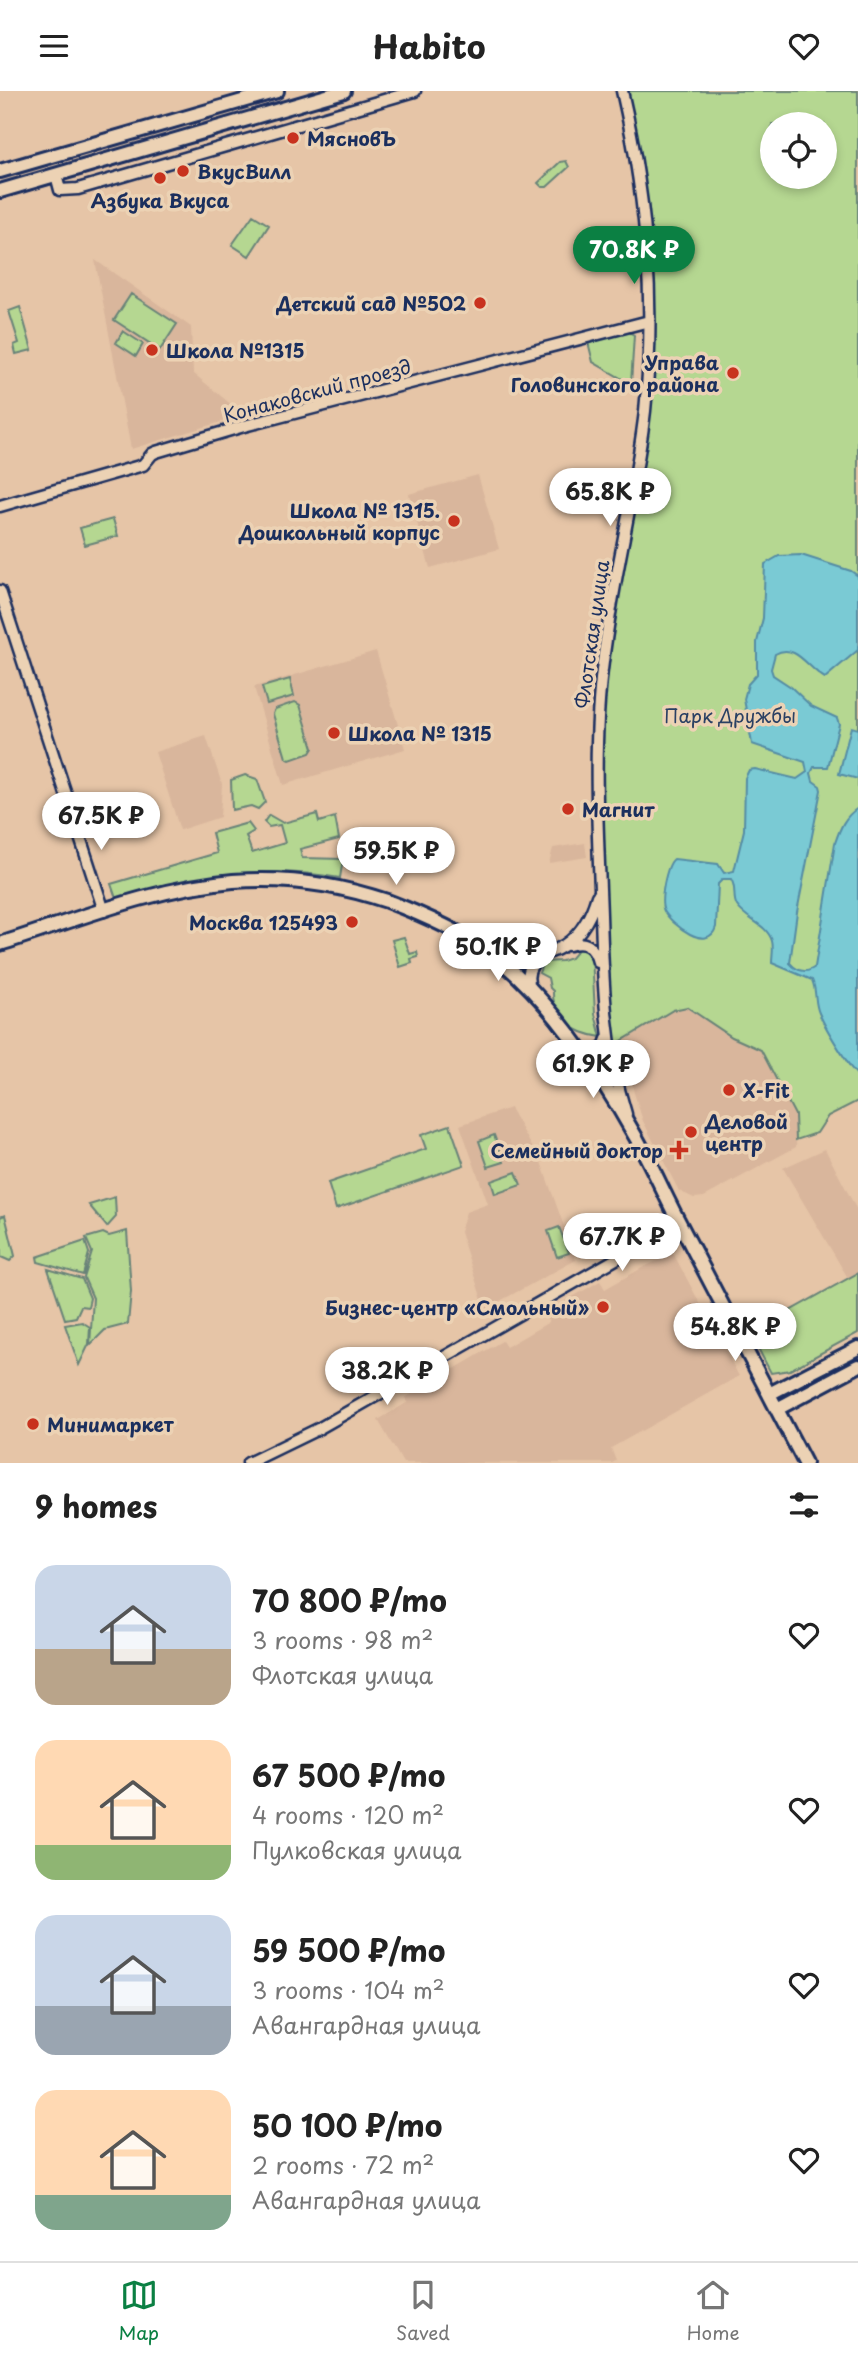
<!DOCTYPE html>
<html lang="en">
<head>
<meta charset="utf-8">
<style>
	body { margin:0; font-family:"Playpen Sans",sans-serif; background:#f2f2f2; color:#222; height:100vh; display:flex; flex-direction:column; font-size:26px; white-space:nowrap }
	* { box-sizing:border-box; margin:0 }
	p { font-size:23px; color:#767676 }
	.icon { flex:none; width:38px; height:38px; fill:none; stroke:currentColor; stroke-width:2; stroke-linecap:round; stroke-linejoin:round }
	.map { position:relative; height:1372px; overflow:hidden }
	.side { display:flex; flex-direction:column; background:#fff; flex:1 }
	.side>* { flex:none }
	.buttons { position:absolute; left:760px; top:21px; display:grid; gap:14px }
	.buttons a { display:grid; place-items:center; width:77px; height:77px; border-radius:50%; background:#fff; box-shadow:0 4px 10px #0003; font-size:35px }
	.price { position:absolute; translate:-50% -60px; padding:0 16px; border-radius:24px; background:#fff; color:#222; font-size:23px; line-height:46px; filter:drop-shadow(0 2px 4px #0008) }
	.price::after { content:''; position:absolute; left:50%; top:42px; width:21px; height:16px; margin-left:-10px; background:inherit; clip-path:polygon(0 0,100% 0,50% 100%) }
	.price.on { background:#0b8043; color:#fff }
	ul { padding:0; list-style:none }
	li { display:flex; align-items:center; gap:21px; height:175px; padding:0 35px }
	li span { display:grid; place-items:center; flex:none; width:196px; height:140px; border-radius:21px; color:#555 }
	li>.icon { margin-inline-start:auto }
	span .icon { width:84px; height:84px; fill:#fffc; stroke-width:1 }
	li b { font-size:30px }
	h2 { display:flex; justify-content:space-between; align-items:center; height:84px; padding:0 35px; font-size:30px }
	header { display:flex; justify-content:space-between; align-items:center; height:91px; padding:0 35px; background:#fff; font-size:32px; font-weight:700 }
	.tab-bar { display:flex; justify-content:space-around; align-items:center; height:98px; border-top:2px solid #e0e0e0; background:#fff; font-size:19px; color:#767676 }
	.tab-bar a { display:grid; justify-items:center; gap:4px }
	.tab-bar .on { color:#0b8043 }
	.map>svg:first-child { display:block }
	.built { fill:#d9b69c }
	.green { fill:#b5d791; stroke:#688378; stroke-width:2; fill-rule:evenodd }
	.water { fill:#7acad4; stroke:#548ca5; stroke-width:2 }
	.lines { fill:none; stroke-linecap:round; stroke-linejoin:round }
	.minor-casing { stroke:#1b2f5e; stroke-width:15 }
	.major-casing { stroke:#1b2f5e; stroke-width:18 }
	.minor { stroke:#ecd2b4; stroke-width:10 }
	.major { stroke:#ecd2b4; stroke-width:12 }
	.poi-dot { fill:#c8321e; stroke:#ecd2b4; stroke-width:2.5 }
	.labels { text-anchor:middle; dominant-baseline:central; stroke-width:7; stroke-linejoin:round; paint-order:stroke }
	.poi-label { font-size:19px; font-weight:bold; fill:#1b2f5e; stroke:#ecd2b4; text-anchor:start }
	.street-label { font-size:19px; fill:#1b2f5e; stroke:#ecd2b4 }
	.park-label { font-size:19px; fill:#2a4063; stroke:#ecd2b4 }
</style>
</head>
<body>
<header><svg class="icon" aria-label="menu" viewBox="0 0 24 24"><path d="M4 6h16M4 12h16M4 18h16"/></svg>Habito<svg class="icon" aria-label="heart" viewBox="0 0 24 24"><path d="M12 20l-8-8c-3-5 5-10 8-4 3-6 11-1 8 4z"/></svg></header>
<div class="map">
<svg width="858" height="1372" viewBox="0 0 858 1372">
	<rect width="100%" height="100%" fill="#e6c5a7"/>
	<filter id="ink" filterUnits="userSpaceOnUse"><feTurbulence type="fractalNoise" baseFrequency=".0143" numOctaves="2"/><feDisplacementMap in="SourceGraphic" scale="14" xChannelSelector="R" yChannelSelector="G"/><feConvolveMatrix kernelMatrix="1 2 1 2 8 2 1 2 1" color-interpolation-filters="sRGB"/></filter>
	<g filter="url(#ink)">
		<path class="built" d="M95,169L191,236L193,282L244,324L131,358Z
			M478,384L499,458L430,477L409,403Z
			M376,560L405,658L283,694L254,596Z
			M206,645L222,693L220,726L180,739L155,661Z
			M585,752L587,766L549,772L553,757Z
			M687,916L732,946L761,959L795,1024L797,1037L796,1056L704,1106L694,1107L679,1100L643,1030L634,1002L624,948L673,919Z
			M510,1017L541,1071L576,1169L485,1218L460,1141L466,1121L488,1113L460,1034Z
			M825,1058L858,1121V1182L848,1187L783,1077Z
			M673,1162L739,1285L611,1357L616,1370L612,1372H403L378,1329L408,1311L405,1307L502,1250L506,1256L549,1231L545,1222L600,1190L605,1198L642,1177Z"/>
		<path class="green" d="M627,0H858V1010L828,1025L817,1042L796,1049L795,1024L761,959L732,946L687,916L673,919L613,955C605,892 604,829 602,765C601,702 598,638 606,575C614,505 634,437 644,367C661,244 654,121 627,0ZM772,33H824V86H772Z
			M566,70L569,76L547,96H542L538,92L560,71Z
			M253,124L269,134L249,165L232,154Z
			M131,203L177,233L160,259L114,229Z
			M20,216L32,259L16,263L14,254L19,252L9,220Z
			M123,240L143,253L136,265L116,252Z
			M627,240L634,244L631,293L593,271L588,251Z
			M113,428L118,445L85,454L80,437Z
			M290,588L294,605L267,613L262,596Z
			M295,611L300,614L313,657L310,662L290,669L286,667L273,623L275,618Z
			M245,684L257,688L265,711L258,718L251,715L232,719L231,689Z
			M317,723L319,731L335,726L339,748L300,758L302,767L343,768L340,787C296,779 250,779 206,787C176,792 146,802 117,810L111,793L217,762L212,742L248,732L254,740L246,745L252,762L285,752L280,734L269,736L264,731L269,724L283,732Z
			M404,846L410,863L417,861L418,866L411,868L412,872L400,876L392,849Z
			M580,856L592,864L595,923L601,946C575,942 552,929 553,900L550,897L548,887L539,882L543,871L562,870L571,867Z
			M450,1034L464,1074L336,1118L328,1092L426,1058L421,1044Z
			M494,1044L504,1071L488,1076L479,1050Z
			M516,1081L521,1094L495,1103L491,1090Z
			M115,1106L116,1126L107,1136L89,1114Z
			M5,1124L15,1165L10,1170L1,1166L0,1126Z
			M559,1136L569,1162L557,1166L548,1140Z
			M127,1140L131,1200L128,1233L105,1239L90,1254L93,1207L84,1187L92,1161L86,1147L103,1142L109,1145Z
			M85,1150L89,1162L83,1184L38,1171L37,1166Z
			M48,1178L82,1188L90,1207L88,1216L81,1215L76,1226L65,1228Z
			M858,1182V1242L790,1279L771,1282L750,1242Z
			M82,1231L90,1236L89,1253L79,1274L65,1234Z"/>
		<path class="water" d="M801,464L851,480L858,485V559L825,587C808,578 796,551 775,563L771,578L773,584L791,596L811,615L837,627L839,633L828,676H814L811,682L813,690L820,695L821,699L797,821L790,872C797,880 806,883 815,876L835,752C840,737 845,725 858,717V985L851,977C840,959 827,941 819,922C814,911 817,900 812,889L772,872C772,865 774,857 772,850C767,833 746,829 737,815C732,807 737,797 731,788H723L718,793L716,836C708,862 672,834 664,820C659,811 666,774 674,768L718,773L724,782L734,780L744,739L745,687L749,679L755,678L797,688L807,681L805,671L752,653L744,608L748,593L757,583V551L763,527L765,473L779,465Z
			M851,636L858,638V688L839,683Z"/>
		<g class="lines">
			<defs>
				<path id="minor" d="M622,0C646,105 656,213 645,320C635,405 613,487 603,571C592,654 598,740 601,824C603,892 605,957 626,1023
					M56,84L60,99L78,98L415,0
					M0,415L143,374L152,363L156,361L244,335L649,230
					M0,500L104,820
					M569,854C585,849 594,855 598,871
					M489,860C542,874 581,860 597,805
					M531,899C525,884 529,872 543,865
					M580,959L595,961L604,956L607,948
					M248,1372L318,1338L672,1136L678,1130"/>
				<path id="major" d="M0,80L277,0
					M0,100L344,0
					M0,853C76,829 153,797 233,790C285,786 337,793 387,810C421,823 458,839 488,860C545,901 600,982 634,1043C651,1072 664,1103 680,1133C722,1213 763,1293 805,1372
					M769,1303L858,1257
					M777,1318L858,1275"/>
			</defs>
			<use href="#minor" class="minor-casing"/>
			<use href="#major" class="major-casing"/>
			<use href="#minor" class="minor"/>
			<use href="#major" class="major"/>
		</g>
	</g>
	<g class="poi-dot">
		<circle cx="293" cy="47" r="7"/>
		<circle cx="183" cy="80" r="7"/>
		<circle cx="160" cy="87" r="7"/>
		<circle cx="480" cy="212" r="7"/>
		<circle cx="152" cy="259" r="7"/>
		<circle cx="733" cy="282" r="7"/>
		<circle cx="454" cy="430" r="7"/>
		<circle cx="334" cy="642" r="7"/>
		<circle cx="568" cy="718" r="7"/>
		<circle cx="352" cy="831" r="7"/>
		<circle cx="729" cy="999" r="7"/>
		<circle cx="691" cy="1041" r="7"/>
		<path d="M675.5 1048.5h7v7h7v7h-7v7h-7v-7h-7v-7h7z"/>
		<circle cx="603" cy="1216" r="7"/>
		<circle cx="33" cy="1333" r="7"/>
	</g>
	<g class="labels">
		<g class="poi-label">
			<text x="307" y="47">МясновЪ</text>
			<text x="197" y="80">ВкусВилл</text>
			<text x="160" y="109" text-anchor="middle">Азбука Вкуса</text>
			<text x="466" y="212" text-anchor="end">Детский сад №502</text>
			<text x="166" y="259">Школа №1315</text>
			<text x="719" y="271" text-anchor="end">Управа<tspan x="719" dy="22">Головинского района</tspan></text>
			<text x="440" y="419" text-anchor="end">Школа № 1315.<tspan x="440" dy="22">Дошкольный корпус</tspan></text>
			<text x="348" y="642">Школа № 1315</text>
			<text x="582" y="718">Магнит</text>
			<text x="338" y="831" text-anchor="end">Москва 125493</text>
			<text x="743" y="999">X-Fit</text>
			<text x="705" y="1030">Деловой<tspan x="705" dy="22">центр</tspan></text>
			<text x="663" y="1059" text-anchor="end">Семейный доктор</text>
			<text x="589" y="1216" text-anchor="end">Бизнес-центр «Смольный»</text>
			<text x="47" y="1333">Минимаркет</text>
		</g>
		<g class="street-label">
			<text transform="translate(317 299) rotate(-15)">Конаковский проезд</text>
			<text transform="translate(591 543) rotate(-82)">Флотская улица</text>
		</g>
		<g class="park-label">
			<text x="730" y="624">Парк Дружбы</text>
		</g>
	</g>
</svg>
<div class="buttons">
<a><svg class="icon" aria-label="locate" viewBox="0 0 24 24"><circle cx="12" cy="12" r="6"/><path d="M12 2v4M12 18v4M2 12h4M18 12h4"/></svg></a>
</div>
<b class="price on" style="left:634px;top:195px">70.8K ₽</b>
<b class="price" style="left:610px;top:437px">65.8K ₽</b>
<b class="price" style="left:101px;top:761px">67.5K ₽</b>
<b class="price" style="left:396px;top:796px">59.5K ₽</b>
<b class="price" style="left:498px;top:892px">50.1K ₽</b>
<b class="price" style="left:593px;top:1009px">61.9K ₽</b>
<b class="price" style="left:622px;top:1182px">67.7K ₽</b>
<b class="price" style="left:735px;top:1272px">54.8K ₽</b>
<b class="price" style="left:387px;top:1316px">38.2K ₽</b>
</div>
<section class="side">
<h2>9 homes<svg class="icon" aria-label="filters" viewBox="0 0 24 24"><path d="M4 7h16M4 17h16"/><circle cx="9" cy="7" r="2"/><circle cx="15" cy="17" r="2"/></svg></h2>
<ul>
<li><span style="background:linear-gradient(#c9d6e8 60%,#b9a48a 0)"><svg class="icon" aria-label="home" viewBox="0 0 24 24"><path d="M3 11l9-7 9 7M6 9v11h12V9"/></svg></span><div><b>70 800 ₽/mo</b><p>3 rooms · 98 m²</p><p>Флотская улица</p></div><svg class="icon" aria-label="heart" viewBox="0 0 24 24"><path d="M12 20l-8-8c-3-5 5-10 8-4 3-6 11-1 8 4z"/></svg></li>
<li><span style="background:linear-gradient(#ffd9b3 75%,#8fb573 0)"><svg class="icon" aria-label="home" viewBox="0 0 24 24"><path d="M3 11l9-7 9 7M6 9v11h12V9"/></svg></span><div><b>67 500 ₽/mo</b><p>4 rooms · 120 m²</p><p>Пулковская улица</p></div><svg class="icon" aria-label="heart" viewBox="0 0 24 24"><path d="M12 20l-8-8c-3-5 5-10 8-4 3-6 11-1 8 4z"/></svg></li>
<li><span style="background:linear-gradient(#c9d6e8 65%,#9aa5b1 0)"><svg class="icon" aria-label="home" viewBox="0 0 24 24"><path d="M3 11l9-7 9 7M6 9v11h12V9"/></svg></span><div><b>59 500 ₽/mo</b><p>3 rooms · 104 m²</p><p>Авангардная улица</p></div><svg class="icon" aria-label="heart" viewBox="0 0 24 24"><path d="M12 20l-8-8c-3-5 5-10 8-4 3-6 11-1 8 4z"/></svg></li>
<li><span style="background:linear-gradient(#ffd9b3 75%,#7fa58c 0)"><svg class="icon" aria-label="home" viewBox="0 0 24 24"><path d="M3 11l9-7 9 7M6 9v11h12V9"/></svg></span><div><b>50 100 ₽/mo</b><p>2 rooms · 72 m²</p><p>Авангардная улица</p></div><svg class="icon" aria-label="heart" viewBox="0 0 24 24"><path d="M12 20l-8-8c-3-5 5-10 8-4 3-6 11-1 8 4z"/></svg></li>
</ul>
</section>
<nav class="tab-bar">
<a class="on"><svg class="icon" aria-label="map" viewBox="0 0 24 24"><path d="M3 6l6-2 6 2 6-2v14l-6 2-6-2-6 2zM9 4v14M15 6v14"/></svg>Map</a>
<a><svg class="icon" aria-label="saved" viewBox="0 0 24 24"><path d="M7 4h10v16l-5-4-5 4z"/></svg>Saved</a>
<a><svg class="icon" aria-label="home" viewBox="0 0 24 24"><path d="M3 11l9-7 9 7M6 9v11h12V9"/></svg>Home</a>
</nav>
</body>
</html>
